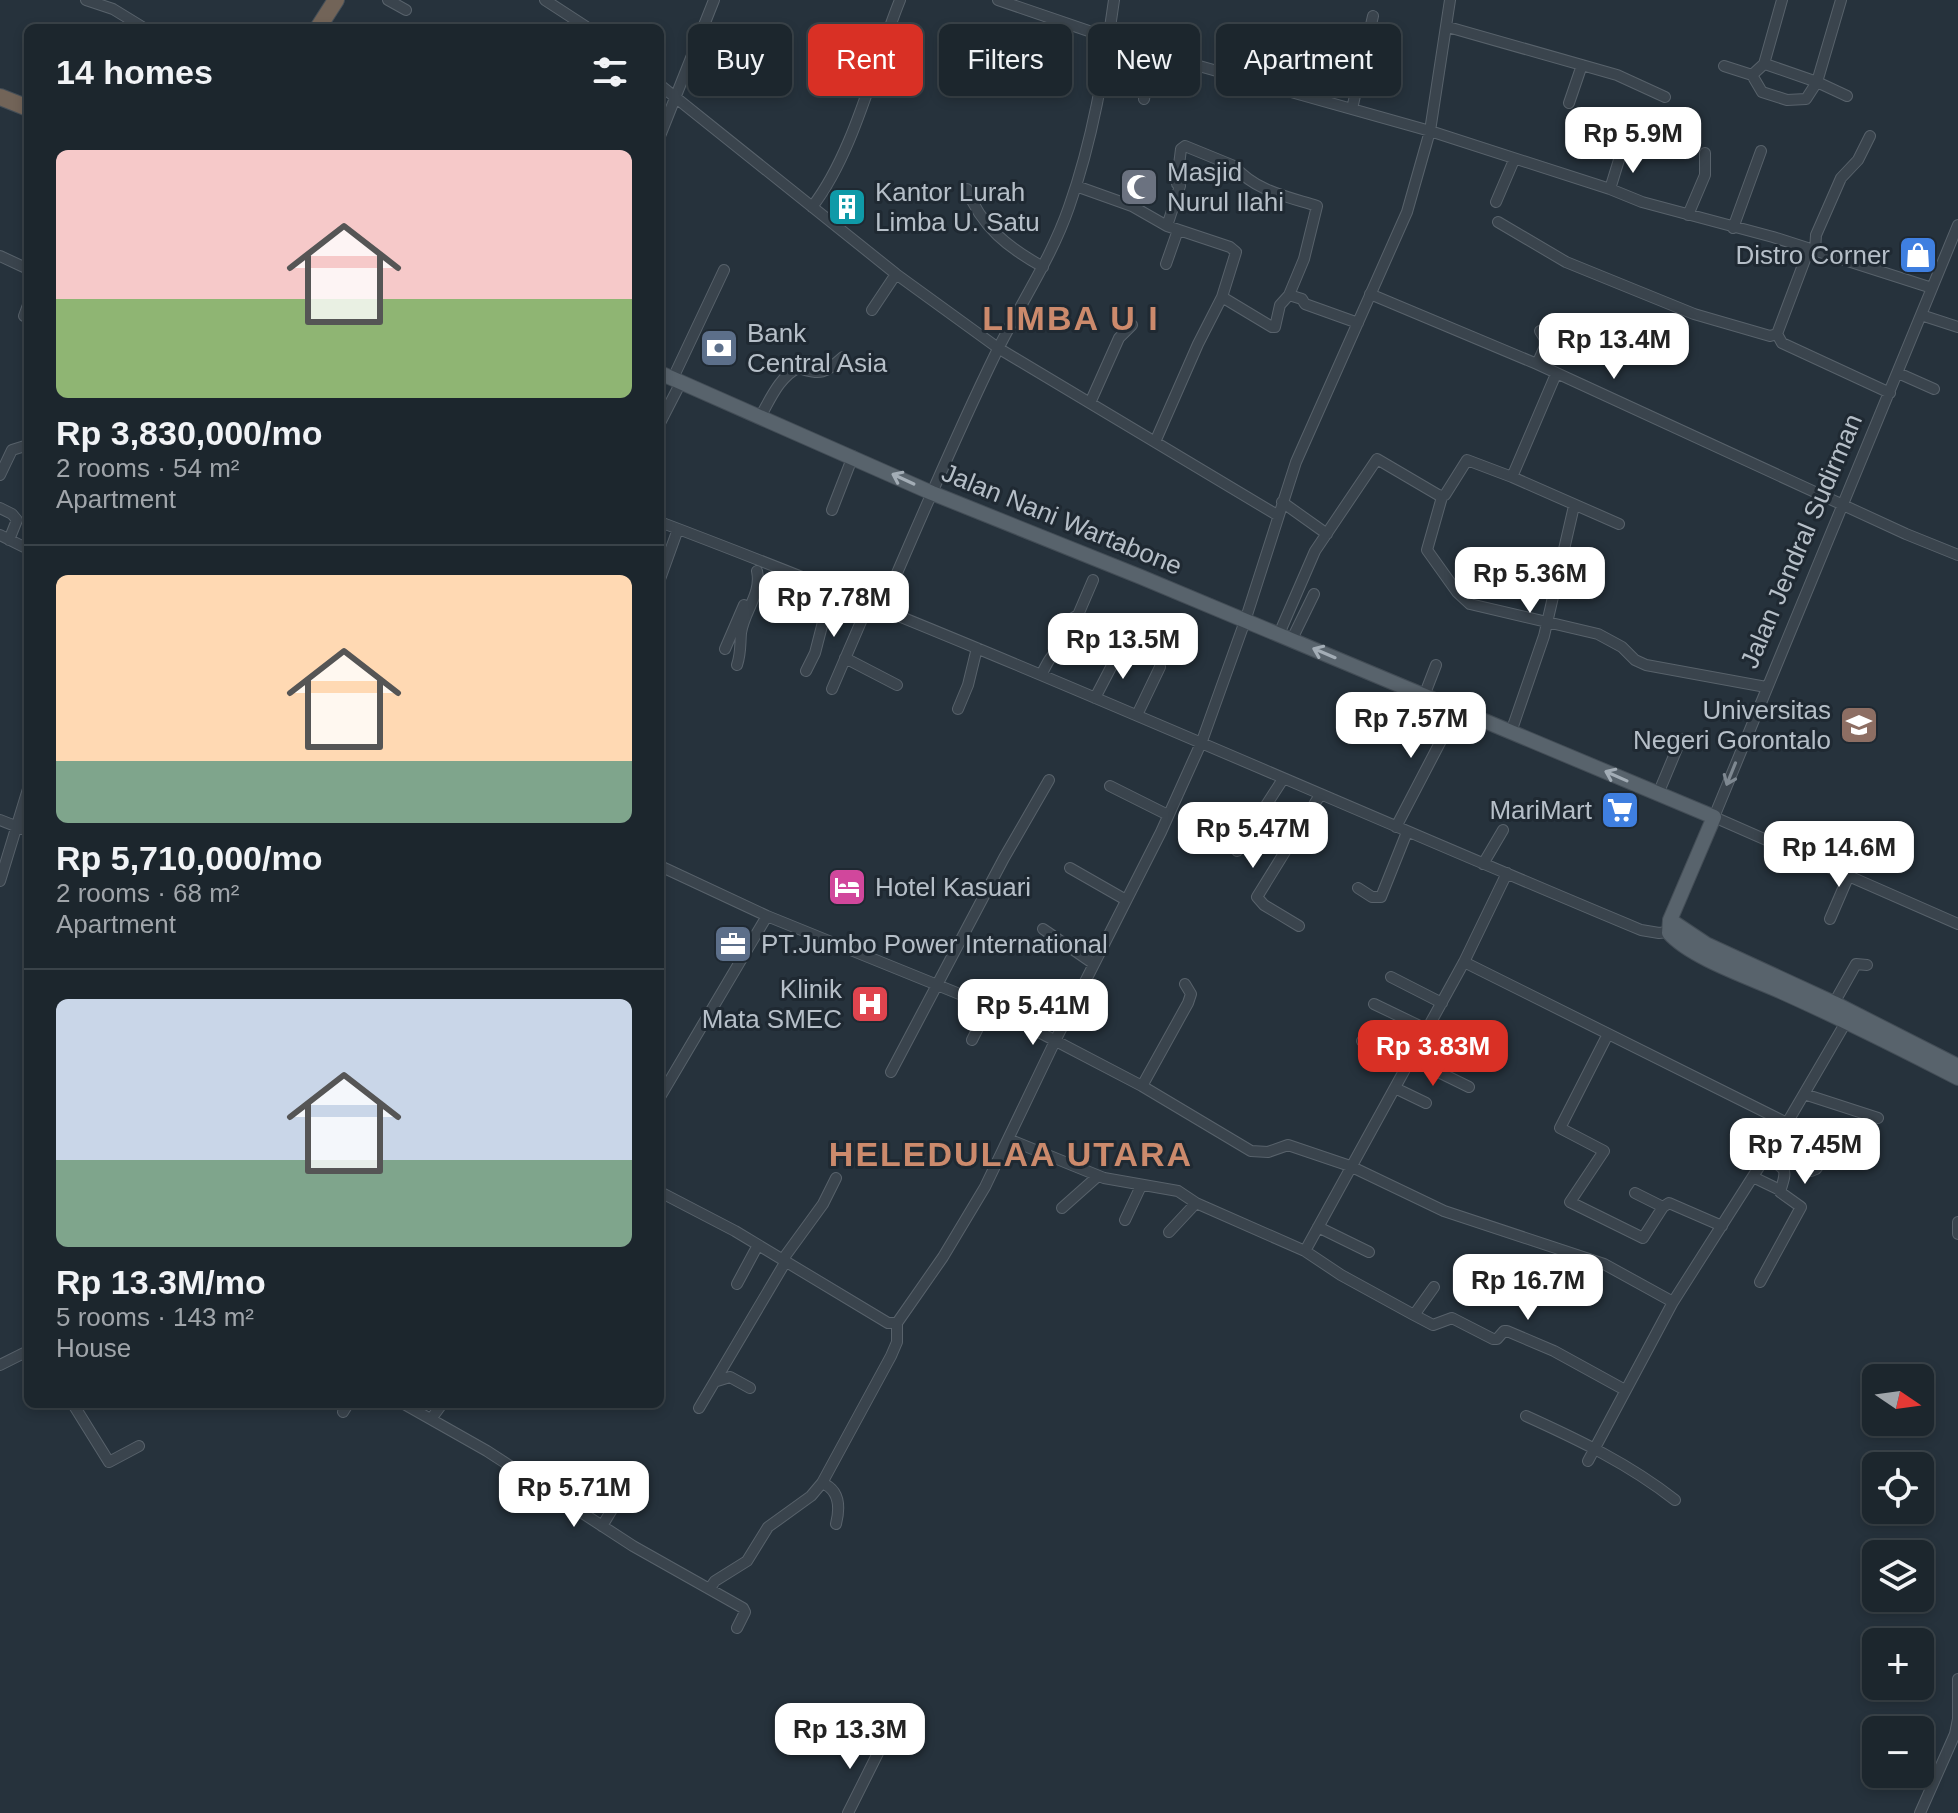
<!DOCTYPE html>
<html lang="en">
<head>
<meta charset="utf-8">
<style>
	body { margin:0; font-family:Arial,sans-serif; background:#293239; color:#f1f3f6; height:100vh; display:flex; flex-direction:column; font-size:30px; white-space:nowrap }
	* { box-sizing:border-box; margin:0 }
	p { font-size:26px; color:#a0a5aa }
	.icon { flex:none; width:44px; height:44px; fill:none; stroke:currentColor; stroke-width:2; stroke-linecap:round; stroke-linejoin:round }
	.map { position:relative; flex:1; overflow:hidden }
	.sheet { position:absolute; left:24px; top:24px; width:640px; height:1384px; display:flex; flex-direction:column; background:#1c262d; border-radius:12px; box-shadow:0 4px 12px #0003,0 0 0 2px #3a4349 }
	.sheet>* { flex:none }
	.guide { position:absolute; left:688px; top:24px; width:760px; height:72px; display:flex; gap:16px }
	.needle { width:52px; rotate:103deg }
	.controls { position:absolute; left:1862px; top:1364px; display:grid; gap:16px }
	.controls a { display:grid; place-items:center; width:72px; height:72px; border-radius:12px; background:#1c262d; box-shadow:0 4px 12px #0003,0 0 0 2px #3a4349; font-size:40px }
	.price { position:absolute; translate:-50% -68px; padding:0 18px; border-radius:16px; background:#fff; color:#222; font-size:26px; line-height:52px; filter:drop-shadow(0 2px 4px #0008) }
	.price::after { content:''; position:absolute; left:50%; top:48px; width:24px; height:18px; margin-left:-12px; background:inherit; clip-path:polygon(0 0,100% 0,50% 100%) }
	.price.active { background:#d93025; color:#fff }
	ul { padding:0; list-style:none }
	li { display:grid; align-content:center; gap:16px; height:424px; padding:0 32px }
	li+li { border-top:2px solid #3a4349 }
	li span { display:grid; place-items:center; height:248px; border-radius:12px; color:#555 }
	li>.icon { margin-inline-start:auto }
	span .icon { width:144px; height:144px; fill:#fffc; stroke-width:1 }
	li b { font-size:34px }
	h2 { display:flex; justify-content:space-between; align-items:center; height:96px; padding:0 32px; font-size:34px }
	.tag { padding:0 28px; border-radius:12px; background:#1c262d; box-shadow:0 4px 12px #0003,0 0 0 2px #3a4349; font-size:28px; line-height:72px }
	.tag.active { background:#d93025; color:#fff }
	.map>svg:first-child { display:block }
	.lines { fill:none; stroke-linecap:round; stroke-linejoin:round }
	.minor-casing { stroke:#58626b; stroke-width:12 }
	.major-casing { stroke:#434d56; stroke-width:16 }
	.highway-casing { stroke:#454f58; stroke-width:18 }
	.minor { stroke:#3a444d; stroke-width:10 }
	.major { stroke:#58636c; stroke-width:14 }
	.highway { stroke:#726458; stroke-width:16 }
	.oneway { stroke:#a3adb6 }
	.oneway2 { stroke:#7e8891 }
	.labels { text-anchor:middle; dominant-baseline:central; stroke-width:6; stroke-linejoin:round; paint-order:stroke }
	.poi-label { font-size:26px; fill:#b6bfc8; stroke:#1f2932; text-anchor:start }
	.street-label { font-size:26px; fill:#b6bfc8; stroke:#1f2932 }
	.district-label { font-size:34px; font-weight:bold; letter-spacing:2px; fill:#cc8a6c; stroke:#1f2932 }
</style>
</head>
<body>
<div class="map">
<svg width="1958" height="1813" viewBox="0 0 1958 1813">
	<rect width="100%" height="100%" fill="#26323c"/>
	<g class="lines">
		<defs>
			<path id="minor" d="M86,0L113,9L144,28
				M388,0L406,10
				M545,0L588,28
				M998,0L1153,53L1430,131L1610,189L1642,202L1773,237L1932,288
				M1448,27L1617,75L1665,97
				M1764,64L1782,0
				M1724,66L1752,75L1764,64L1768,65L1817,82L1841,0
				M1752,75L1762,92L1787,100L1806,99L1817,82L1847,96
				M1239,76L1251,32
				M660,85L896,274L998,348L1277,515
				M1144,99L1153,53
				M1569,103L1582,65
				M1352,109L1373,16
				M660,136L714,0
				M1076,186L1132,206L1167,226L1230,247L1236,252L1222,297L1198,344L1155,442
				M967,189C981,227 1009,248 1043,267
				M1610,189L1622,150
				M1496,202L1514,160
				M812,207C854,153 874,64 900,0
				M1688,215L1705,175V153
				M1498,222L1566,262L1694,314L1770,336L1777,334
				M1958,225L1714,817L1958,924
				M1167,226L1180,186L1177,184V181L1181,149L1185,146L1234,166C1256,191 1285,196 1317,206L1304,259L1289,295
				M1733,228L1761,151
				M1809,249L1777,334L1782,343L1890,393
				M1815,251L1816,235L1841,178L1858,160L1870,136
				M0,256L28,269
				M1166,264L1178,230
				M1370,294L1537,364L1906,534L1958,555
				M1222,297L1272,327H1275L1280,305L1289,295L1302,299L1305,304L1358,323
				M872,310L896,274
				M1921,315L1958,327
				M24,316L28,305
				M1537,364L1547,342L1540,331
				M1898,373L1934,389
				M1556,374L1512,477L1619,524
				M673,378L724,270
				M1090,403L1119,338L1132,325
				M760,417C770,400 779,377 798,368C822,375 824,374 843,357
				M660,423L681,382
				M0,475L12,450L28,445
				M1442,497L1427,550L1457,592L1470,604L1598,634L1622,647L1635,660L1646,665L1766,687
				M1282,502L1327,534
				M0,508L12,514L17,520L9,540
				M832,510L853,456
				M660,522C991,647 1314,794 1641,930L1659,933L1676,931
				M0,535L28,549
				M660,579L678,529
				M882,608C919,522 955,437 996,353C1020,304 1051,259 1069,207C1093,139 1104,71 1114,0
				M1279,634L1315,551L1377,459L1440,496L1445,495L1467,460L1512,477
				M1292,639L1314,594
				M725,649L744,605
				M1056,652L1073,618L1078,615L1093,580
				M845,658L897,685
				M737,665C741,653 740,645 741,633C744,611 762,594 757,571
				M806,671L815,653L823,622L838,591
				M1041,675C1051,657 1051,649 1072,651L1085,633
				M832,689L869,603
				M1424,696L1436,665
				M1095,698L1121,648
				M958,709L968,685L977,648
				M1137,715L1160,667
				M1511,732L1544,636L1574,506
				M1110,786L1168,815
				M1658,794L1681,739
				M0,820L28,831
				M1396,827L1457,710
				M1262,845L1247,835L1283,779
				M1237,851L1247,835
				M1483,864L1503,830
				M660,866L767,916L989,1006L1142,1086L1251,1151L1268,1152L1288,1145L1350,1166L1444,1211L1604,1264L1673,1302
				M1070,868L1126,900
				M0,881L28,789
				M1358,888L1372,897H1381L1407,832
				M1830,919L1849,875
				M1299,926L1264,905L1257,897L1320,795
				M1043,929L1094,964
				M1464,962L1787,1123
				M1391,977L1442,1003
				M1834,1003L1856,964L1867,965
				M1374,1004L1428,1030
				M1608,1034L1560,1128L1604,1151L1570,1202L1643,1238L1663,1207L1669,1203L1722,1226
				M972,1040L989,1006
				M1362,1041L1408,1066
				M1412,1059L1469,1087
				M891,1072L1004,858L1049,780
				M1142,1086L1188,1003L1191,994L1185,984
				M1395,1088L1426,1103
				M1804,1094L1878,1118
				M660,1097L767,916
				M1008,1139L1104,1178L1178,1191L1196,1203L1305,1251L1341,1275L1414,1315L1434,1287
				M1772,1148L1811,1171L1816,1169L1827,1153
				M1753,1177L1780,1190
				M660,1192L735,1231L888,1323H897L943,1257L985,1187L1056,1039L1161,832L1202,741L1245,621L1296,462L1407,212L1430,131L1450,0
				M1635,1193L1663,1207
				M1062,1208L1098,1176
				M1125,1220L1141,1186
				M1958,1222V1234
				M1318,1227L1369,1252
				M1169,1232L1196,1203
				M1305,1251L1464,962L1507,873
				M783,1259L823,1204L836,1178
				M1760,1282L1801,1207L1780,1192C1787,1169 1788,1170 1766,1157
				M737,1284L758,1245
				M1414,1315L1433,1325L1452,1318L1493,1339H1497L1504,1331H1507L1554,1351L1625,1390
				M0,1365L28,1351
				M717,1381L730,1377L750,1388
				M73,1404L109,1462L139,1446
				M404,1404L487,1451L633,1546L743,1608L745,1612L737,1628
				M699,1408L786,1261
				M343,1412L348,1404
				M1526,1416C1579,1440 1629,1464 1675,1500
				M431,1419L442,1404
				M1588,1461L1673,1302L1787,1123L1846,1022
				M836,1524C840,1508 840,1490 822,1483L891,1356L897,1342V1323
				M602,1526L636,1470
				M710,1588L715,1581L747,1561L768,1527L811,1496L822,1483
				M848,1813L882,1745V1740L871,1726
				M1920,1813L1955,1734L1958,1719V1679"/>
			<path id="major" d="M660,373L932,493L1141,577L1714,817L1670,920L1669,933C1691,958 1751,978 1782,992C1842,1019 1900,1048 1958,1078
				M1670,920L1706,944L1834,1003L1958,1066"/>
			<path id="highway" d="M318,28L336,0
				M0,97L28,108"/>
		</defs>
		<use href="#minor" class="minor-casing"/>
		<use href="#major" class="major-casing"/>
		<use href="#highway" class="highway-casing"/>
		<use href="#minor" class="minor"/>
		<use href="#major" class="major"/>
		<use href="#highway" class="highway"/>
	</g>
	<defs><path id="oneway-shaft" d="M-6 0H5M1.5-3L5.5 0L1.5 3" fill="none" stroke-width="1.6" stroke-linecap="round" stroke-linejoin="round" transform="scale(2)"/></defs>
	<g class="oneway">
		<use href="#oneway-shaft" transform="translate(903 479) rotate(-155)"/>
		<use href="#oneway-shaft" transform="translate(1324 653) rotate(-157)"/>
		<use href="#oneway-shaft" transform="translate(1616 776) rotate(-156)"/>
	</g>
	<use class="oneway2" href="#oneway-shaft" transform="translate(1731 774) rotate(112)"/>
	<defs>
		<symbol id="mosque-square" viewBox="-11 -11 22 22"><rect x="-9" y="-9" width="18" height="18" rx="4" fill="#6b7280" stroke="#1f2932"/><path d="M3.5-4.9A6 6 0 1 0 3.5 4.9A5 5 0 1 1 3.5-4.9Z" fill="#fff"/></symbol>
		<symbol id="building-square" viewBox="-11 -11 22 22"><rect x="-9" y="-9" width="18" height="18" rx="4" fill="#0f9aa8" stroke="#1f2932"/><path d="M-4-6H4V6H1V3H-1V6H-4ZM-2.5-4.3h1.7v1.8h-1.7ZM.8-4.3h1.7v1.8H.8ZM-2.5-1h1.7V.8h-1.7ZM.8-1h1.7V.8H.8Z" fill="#fff"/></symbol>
		<symbol id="shop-square" viewBox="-11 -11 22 22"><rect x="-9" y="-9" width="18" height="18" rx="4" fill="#3f7fe0" stroke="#1f2932"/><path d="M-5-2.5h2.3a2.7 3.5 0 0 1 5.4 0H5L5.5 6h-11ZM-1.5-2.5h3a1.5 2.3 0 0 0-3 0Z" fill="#fff"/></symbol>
		<symbol id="bank-square" viewBox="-11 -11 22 22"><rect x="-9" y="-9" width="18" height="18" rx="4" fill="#5c6f8a" stroke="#1f2932"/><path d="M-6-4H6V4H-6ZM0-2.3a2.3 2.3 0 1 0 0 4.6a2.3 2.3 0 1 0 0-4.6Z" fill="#fff"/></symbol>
		<symbol id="university-square" viewBox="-11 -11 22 22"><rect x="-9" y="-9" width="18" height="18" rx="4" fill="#8d6e63" stroke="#1f2932"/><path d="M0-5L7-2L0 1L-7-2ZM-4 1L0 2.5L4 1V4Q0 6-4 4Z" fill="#fff"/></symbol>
		<symbol id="supermarket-square" viewBox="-11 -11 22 22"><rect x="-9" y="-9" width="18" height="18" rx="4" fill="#3f7fe0" stroke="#1f2932"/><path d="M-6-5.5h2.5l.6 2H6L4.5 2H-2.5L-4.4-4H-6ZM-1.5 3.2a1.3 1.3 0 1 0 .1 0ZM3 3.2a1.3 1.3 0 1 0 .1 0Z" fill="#fff"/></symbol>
		<symbol id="hotel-square" viewBox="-11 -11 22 22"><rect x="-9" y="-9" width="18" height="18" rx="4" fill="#d1479c" stroke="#1f2932"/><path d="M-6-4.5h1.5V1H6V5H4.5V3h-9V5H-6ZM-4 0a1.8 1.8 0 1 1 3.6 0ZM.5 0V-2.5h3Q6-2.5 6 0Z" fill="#fff"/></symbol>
		<symbol id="office-square" viewBox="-11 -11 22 22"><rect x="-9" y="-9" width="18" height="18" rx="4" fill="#5c6f8a" stroke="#1f2932"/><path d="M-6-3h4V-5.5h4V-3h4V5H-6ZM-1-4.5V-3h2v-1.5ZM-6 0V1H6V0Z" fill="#fff"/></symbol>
		<symbol id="hospital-square" viewBox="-11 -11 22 22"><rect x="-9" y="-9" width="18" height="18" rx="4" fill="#e0444e" stroke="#1f2932"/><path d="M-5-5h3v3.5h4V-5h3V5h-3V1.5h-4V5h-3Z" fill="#fff"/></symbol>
	</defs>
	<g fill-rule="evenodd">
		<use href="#mosque-square" x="1117" y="165" width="44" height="44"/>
		<use href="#building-square" x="825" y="185" width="44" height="44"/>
		<use href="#shop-square" x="1896" y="233" width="44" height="44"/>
		<use href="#bank-square" x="697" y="326" width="44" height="44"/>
		<use href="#university-square" x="1837" y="703" width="44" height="44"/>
		<use href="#supermarket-square" x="1598" y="788" width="44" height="44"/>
		<use href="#hotel-square" x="825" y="865" width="44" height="44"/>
		<use href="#office-square" x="711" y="922" width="44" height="44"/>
		<use href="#hospital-square" x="848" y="982" width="44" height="44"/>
	</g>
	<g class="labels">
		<g class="poi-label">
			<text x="1167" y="172">Masjid<tspan x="1167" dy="30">Nurul Ilahi</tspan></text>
			<text x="875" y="192">Kantor Lurah<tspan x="875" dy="30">Limba U. Satu</tspan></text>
			<text x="1890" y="255" text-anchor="end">Distro Corner</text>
			<text x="747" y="333">Bank<tspan x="747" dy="30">Central Asia</tspan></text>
			<text x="1831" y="710" text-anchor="end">Universitas<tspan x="1831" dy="30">Negeri Gorontalo</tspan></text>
			<text x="1592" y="810" text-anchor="end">MariMart</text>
			<text x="875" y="887">Hotel Kasuari</text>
			<text x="761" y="944">PT.Jumbo Power International</text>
			<text x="842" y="989" text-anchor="end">Klinik<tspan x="842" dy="30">Mata SMEC</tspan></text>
		</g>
		<g class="street-label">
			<text transform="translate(1062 519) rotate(22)">Jalan Nani Wartabone</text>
			<text transform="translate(1801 541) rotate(-67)">Jalan Jendral Sudirman</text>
		</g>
		<g class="district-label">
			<text x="1071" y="318">LIMBA U I</text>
			<text x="1011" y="1154">HELEDULAA UTARA</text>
		</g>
	</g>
</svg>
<div class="controls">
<a><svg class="needle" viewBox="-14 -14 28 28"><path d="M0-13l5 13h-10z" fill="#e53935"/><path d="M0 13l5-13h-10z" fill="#a0a5aa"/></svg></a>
<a><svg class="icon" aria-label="locate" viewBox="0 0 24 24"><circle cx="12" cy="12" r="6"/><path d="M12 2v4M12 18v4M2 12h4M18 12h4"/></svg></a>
<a><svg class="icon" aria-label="layers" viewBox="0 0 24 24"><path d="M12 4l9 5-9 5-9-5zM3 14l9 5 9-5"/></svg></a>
<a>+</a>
<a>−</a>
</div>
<b class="price" style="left:1633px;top:175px">Rp 5.9M</b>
<b class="price" style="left:1614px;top:381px">Rp 13.4M</b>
<b class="price" style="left:1530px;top:615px">Rp 5.36M</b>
<b class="price" style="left:834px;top:639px">Rp 7.78M</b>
<b class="price" style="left:1123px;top:681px">Rp 13.5M</b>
<b class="price" style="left:1411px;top:760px">Rp 7.57M</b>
<b class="price" style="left:1253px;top:870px">Rp 5.47M</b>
<b class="price" style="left:1839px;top:889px">Rp 14.6M</b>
<b class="price" style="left:1033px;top:1047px">Rp 5.41M</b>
<b class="price active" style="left:1433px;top:1088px">Rp 3.83M</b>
<b class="price" style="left:1805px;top:1186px">Rp 7.45M</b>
<b class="price" style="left:1528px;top:1322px">Rp 16.7M</b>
<b class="price" style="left:574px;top:1529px">Rp 5.71M</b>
<b class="price" style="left:850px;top:1771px">Rp 13.3M</b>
<div class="guide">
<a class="tag">Buy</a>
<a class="tag active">Rent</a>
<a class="tag">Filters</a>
<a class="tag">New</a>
<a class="tag">Apartment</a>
</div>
<section class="sheet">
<h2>14 homes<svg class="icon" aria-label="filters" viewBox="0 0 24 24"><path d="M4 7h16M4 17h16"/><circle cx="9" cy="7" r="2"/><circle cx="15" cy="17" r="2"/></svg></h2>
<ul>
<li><span style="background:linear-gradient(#f6c9c9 60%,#8fb573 0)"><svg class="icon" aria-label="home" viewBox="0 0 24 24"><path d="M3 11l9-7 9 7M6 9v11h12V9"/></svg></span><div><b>Rp 3,830,000/mo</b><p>2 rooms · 54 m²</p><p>Apartment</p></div></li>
<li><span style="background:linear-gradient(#ffd9b3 75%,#7fa58c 0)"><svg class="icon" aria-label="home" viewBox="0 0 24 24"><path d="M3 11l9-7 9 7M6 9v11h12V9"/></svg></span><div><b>Rp 5,710,000/mo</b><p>2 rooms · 68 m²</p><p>Apartment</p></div></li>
<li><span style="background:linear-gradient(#c9d6e8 65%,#7fa58c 0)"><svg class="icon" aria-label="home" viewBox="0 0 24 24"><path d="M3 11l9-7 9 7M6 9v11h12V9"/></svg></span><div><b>Rp 13.3M/mo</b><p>5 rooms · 143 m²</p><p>House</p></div></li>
</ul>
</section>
</div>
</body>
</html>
